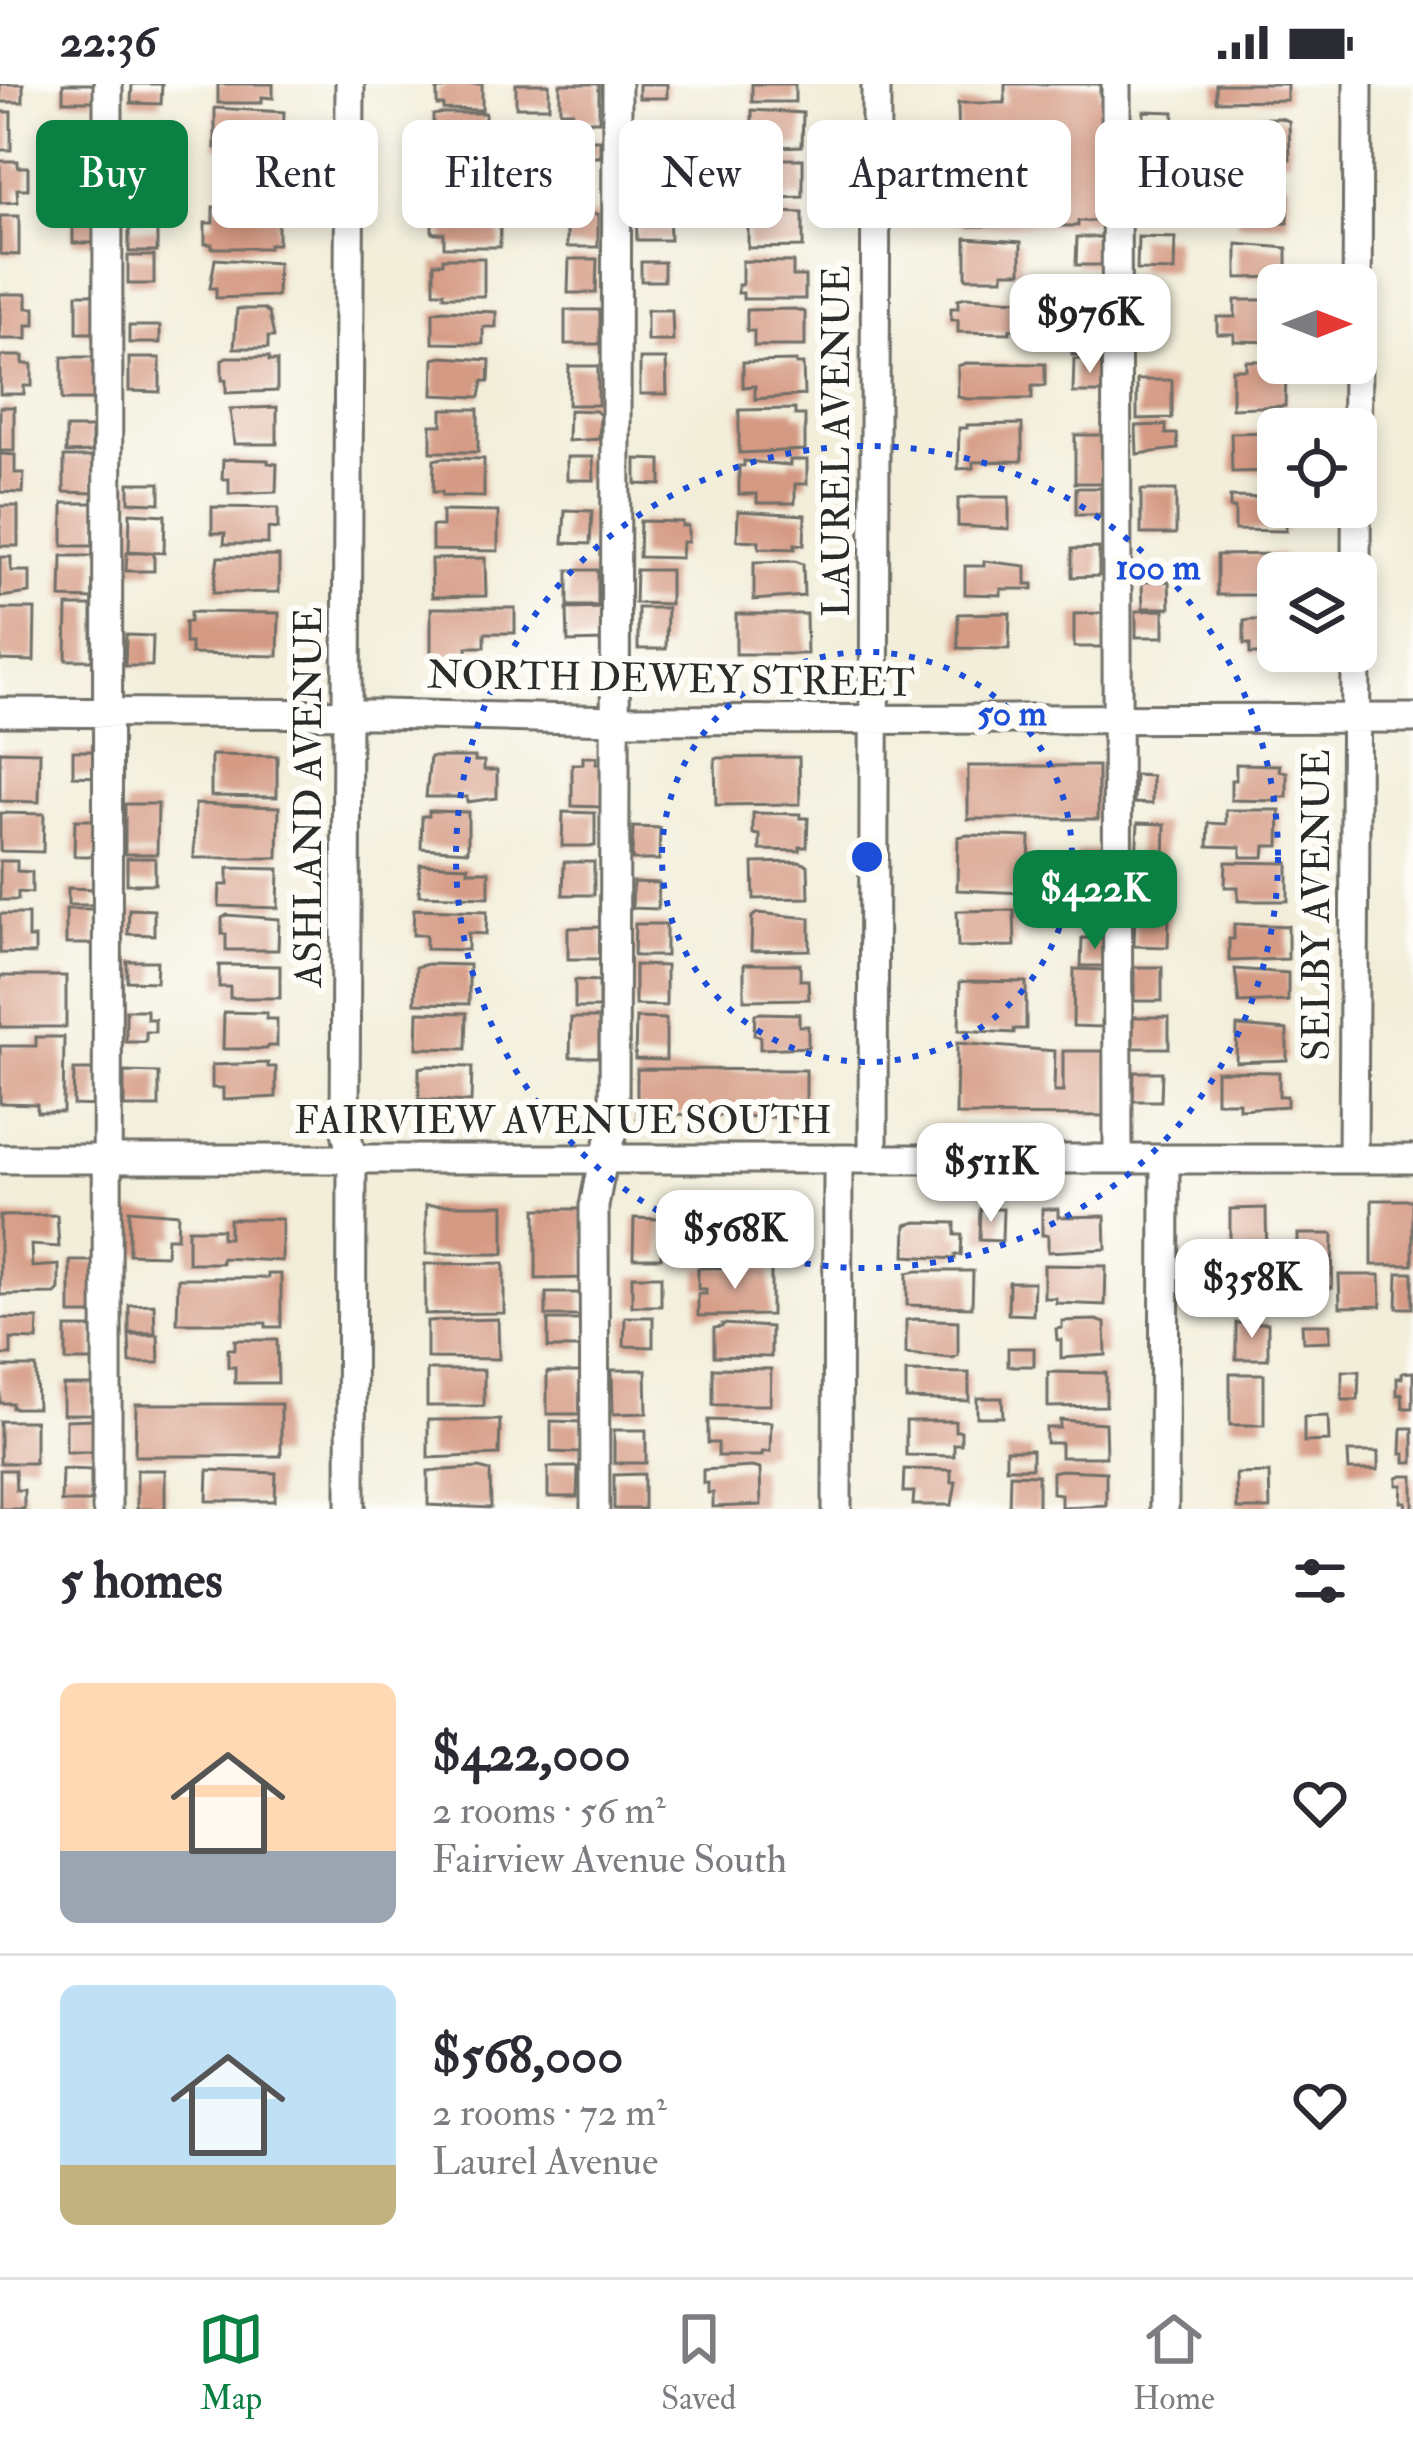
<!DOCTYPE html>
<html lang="en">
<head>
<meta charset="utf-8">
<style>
	body { margin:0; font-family:"IM FELL Double Pica",serif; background:#f2f2f3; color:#2b2b33; height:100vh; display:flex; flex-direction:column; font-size:45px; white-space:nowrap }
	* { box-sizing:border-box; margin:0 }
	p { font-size:39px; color:#7c7c81 }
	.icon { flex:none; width:66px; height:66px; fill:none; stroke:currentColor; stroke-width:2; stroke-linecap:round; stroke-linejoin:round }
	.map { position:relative; height:1425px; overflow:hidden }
	.drawer { display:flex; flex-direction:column; background:#fff; flex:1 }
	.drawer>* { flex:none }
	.top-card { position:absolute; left:36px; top:36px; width:1341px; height:108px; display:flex; gap:24px }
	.needle { width:78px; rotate:90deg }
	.buttons { position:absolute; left:1257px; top:180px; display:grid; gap:24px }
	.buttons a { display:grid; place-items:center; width:120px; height:120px; border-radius:18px; background:#fff; box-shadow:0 6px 18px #0003; font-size:60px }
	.price { position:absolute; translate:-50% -102px; padding:0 27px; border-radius:24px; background:#fff; color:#222; font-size:39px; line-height:78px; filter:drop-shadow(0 3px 6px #0008) }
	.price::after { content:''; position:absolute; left:50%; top:72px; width:36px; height:27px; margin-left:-18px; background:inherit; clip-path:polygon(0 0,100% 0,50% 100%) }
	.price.selected { background:#0b8043; color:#fff }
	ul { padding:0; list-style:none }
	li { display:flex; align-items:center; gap:36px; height:300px; padding:0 60px }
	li+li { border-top:3px solid #e1e1e2 }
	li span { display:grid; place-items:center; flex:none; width:336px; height:240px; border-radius:18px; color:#555 }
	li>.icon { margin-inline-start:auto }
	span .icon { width:144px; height:144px; fill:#fffc; stroke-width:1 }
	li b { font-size:51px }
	h2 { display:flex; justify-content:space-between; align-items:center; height:144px; padding:0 60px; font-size:51px }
	.pill { padding:0 42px; border-radius:18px; background:#fff; box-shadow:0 6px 18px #0003; font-size:42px; line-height:108px }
	.pill.selected { background:#0b8043; color:#fff }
	.status { display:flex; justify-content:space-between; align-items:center; height:84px; padding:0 60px; background:#fff; direction:ltr }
	.status svg { height:33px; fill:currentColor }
	.tabs { display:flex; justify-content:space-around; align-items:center; height:168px; border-top:3px solid #e1e1e2; background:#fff; font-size:33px; color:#7c7c81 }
	.tabs a { display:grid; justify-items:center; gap:6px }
	.tabs .selected { color:#0b8043 }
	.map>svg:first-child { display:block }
	.building { fill:#d59a83; fill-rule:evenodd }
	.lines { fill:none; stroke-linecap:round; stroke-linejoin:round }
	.minor-casing { stroke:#716f68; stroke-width:33 }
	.minor { stroke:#fff; stroke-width:27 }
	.ring { fill:none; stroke:#1d4ed8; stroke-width:6; stroke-dasharray:6 12 }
	.labels { text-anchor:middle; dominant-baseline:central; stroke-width:12; stroke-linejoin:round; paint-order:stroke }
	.street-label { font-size:39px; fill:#2b2b2b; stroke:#fdfcf7 }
	.centre { fill:#1d4ed8; stroke:#fdfcf7; stroke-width:6 }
	.ring-label { font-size:36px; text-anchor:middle; font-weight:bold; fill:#1d4ed8; stroke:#fdfcf7; stroke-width:12; stroke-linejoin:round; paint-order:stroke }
</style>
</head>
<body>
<div class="status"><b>22:36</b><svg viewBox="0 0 49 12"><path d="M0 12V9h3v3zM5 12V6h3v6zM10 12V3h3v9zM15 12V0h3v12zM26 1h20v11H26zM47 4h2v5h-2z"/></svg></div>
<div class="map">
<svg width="1413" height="1425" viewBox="0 0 1413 1425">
	<rect width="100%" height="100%" fill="#fdfcf7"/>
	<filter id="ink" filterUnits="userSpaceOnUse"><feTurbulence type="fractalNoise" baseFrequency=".00833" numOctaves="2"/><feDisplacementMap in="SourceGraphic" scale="24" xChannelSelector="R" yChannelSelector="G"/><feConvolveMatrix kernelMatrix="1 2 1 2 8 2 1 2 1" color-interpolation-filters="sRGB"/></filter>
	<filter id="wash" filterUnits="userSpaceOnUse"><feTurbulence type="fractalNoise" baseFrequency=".004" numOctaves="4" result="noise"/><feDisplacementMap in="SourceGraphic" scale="48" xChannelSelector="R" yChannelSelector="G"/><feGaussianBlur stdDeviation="2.7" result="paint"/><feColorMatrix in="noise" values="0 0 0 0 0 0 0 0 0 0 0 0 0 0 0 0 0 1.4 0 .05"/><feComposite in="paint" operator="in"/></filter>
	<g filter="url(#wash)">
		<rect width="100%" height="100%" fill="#f2eeda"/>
		<g id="blocks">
			<path class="building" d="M0,0H23V18H0Z
				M63,0H94V17H63Z
				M132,0H162L161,20L131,19Z
				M218,0H273V14L262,13V19H218Z
				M443,0H482V26L443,25V21H437V5H443Z
				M516,0H549V23H516Z
				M560,0H599V37H572V27H560Z
				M639,0H667V14H639Z
				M752,0H795V18H752Z
				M1005,0H1100V11H1107V59H1101V79H1105V137H1078V142H960L958,19H1005ZM1005,78H1056V111H1005Z
				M1216,0H1287V16L1216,17Z
				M215,24L284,28L283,60H273V64H215Z
				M752,26L803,29L802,62L752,64Z
				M1144,27L1174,28L1173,61H1143Z
				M0,28H11V66H0Z
				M443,29H485L486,64L443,65V60H433V31Z
				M1280,34L1289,37L1290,75L1238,76L1237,60L1218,61L1217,35Z
				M160,38V68L126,69V39Z
				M67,39H94V67L67,66Z
				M638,43H666V59H674V70L638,71Z
				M517,51H547V70H518Z
				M576,56H600V73H576Z
				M494,73L526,74L525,105L493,103Z
				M225,74L281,75V112L235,111V96H224Z
				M431,75L486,77L485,117L444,116V105H431Z
				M638,75H664L665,109H638Z
				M751,75H803V113L755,115V108H751Z
				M0,77H18V83H28V105H17L18,118L0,119Z
				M133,77H160L161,103H133Z
				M66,88H94L95,117H66Z
				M1142,90H1169L1170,112H1142Z
				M1229,97L1289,100L1288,139L1237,140V125H1229Z
				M213,123H269V128H278V160H269V164H212V160H205V139H213Z
				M669,123L670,156H637L636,124Z
				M432,126H500V163H444V149H432Z
				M748,127L803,129V163L748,164Z
				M73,130H101V159H73Z
				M567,130H598V163H567Z
				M0,132H19V171L0,170Z
				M129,145H157V168H129Z
				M1077,153H1104V181H1076Z
				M1138,153L1175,154L1174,187L1137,186Z
				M966,154L1021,158V188H1003V194H966Z
				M1237,160L1287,164V193L1237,194Z
				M128,172H154V200H128Z
				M443,174H484V212H444V208H434V179H443Z
				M215,175L278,179L277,212L216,214V204H210Z
				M569,175H597L596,209H568Z
				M742,177L793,178V192H805V215H743V209H738V201H742Z
				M641,178H664V197H641Z
				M0,210H27V224H35V241H27V255H0Z
				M77,210H100V249H77Z
				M966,213L1020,216V245H1010V249L958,248V236H951V224H958V215Z
				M1235,216H1277V258L1234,257V250H1217V233H1235Z
				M1072,219H1107V271H1072Z
				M237,225H264L269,229L274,253H268V264H234Z
				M795,225L805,228V262H754V247H747V226Z
				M443,226L496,228V243H483V260L433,259V228Z
				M565,226H600V260H565Z
				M647,226H672L673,257H647Z
				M129,242H160V259H129Z
				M0,272H23V280H32V302H24V310H0Z
				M62,273H95V316H62Z
				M226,273H269V277H277V307L226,309V296H222V276Z
				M442,273L490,276L489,297H483L480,313L433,311L434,275Z
				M129,274H160V308L129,307Z
				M640,275H666L667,310H640Z
				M1074,275L1106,276V309H1073Z
				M796,277V280H803L804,311L755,315V302L743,303V278Z
				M1246,277H1268V286L1286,288L1285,322L1232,324V285H1246Z
				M966,279L1045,280V302H1032V315H967L958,313V282Z
				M569,282H598V321H568Z
				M1137,296H1172V334L1137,335Z
				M0,323H14V367H0Z
				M277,323V360H234L230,325Z
				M442,325H478V368H431V341H442Z
				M795,325V331H805V366L739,369V326Z
				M569,326L596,327L600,331L599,355L568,357Z
				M1022,340V377L973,378V384L958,385L959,344H967V341Z
				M1166,341V350H1177L1178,365L1137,370L1136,342Z
				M66,344H92V368L66,369Z
				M1277,348V387L1232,388L1231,349Z
				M1075,351H1103V399H1075Z
				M0,370L15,371V389H24L23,409L0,408Z
				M64,373H96L95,409L64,408Z
				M567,373H593L594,396H567Z
				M442,374L484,375V413L442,412V408H433L434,376Z
				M230,375L268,376V379L277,380L276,408L229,410V395H222L223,376Z
				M636,375L661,376V401L636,400Z
				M790,376H807V400H795V419H757V410H739V382H744V377L790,381Z
				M129,399H160V419L129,418Z
				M1076,404H1101V431H1076Z
				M1141,406H1176V450H1141Z
				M968,413H1009V445L958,442V415Z
				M1230,413L1278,414V423H1286V447L1235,446V424H1230Z
				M63,419H98V462H63Z
				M0,422H18V462H0Z
				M212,423L278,424V445L268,444V460H224L225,449H212Z
				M565,426L592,427L590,460L563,459Z
				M442,427L498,428V467L432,466V442H442Z
				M738,427L805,431L804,461L795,460V465L759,464V457L737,456Z
				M130,429L165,431L164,469L129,467Z
				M640,437L682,438V442H688V458H682L681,474L639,473Z
				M1099,464V492L1072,493V465Z
				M127,469H154V487H126Z
				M1276,470L1286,472V489H1278L1277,511H1217V471Z
				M62,472H96L94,515L61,514Z
				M279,472V508L213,509L218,473Z
				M0,473H11V487H30V509L0,513Z
				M485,474L486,512L432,513L431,475Z
				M795,477L803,480L804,512L754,516V478Z
				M984,477L1026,482V500H1033V505H1001V511L965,510V482H984Z
				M568,486H598V522H568Z
				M636,486H670V520L635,519Z
				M1169,497L1170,524H1143L1142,498Z
				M67,522H92V576H66Z
				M431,524H515V549H485V563H467V573H431Z
				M603,524V557L568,558L567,525Z
				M638,524H667L666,565H638Z
				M0,525H35L34,577L0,576Z
				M1164,526V553H1136V527Z
				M190,528L279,529L278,572L191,570V559H185V538H190Z
				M1010,529L1009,565L958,564V530Z
				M1104,529V563H1074V530Z
				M736,530H806L807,570H736Z
				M1251,536H1278V564H1270V570H1250V560H1244V537Z
				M126,551L153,552L152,582H125Z
				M0,667L40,668L39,718L0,717Z
				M73,667H101L100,693L73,692Z
				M211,671L277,672V713L211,712Z
				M430,673H475V677H484V686H497V714L467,718V713H426Z
				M583,673H597L596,680H602L601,723L572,722V680H583Z
				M799,673L800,720L716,721L715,674Z
				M1236,680L1280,681L1279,687L1287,688V713H1279V717L1231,716V696H1236Z
				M968,682H1098V735H968Z
				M1135,691L1152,692V720L1134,719Z
				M125,720H158L157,770H125Z
				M195,720L279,723L278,774H194Z
				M1226,726H1280L1279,762H1265L1264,773H1241V763L1208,762L1209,739L1226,740Z
				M429,727L468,728V767L421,764L422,732H429Z
				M563,728L595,729V762H562Z
				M0,729L44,730L43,768L0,767Z
				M753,729L800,730V734H808L807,763H800V767L760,766V751L753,750Z
				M75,736H99L98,772H74Z
				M1138,739L1165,740L1164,776L1136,775Z
				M633,743L660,744L659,776H632Z
				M968,751L1030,753L1029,782H1047L1046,818L1023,817L1024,809L957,806L958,753Z
				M1077,767H1104V820H1076Z
				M127,774H155V800H127Z
				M0,777H17V787L32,788V809L18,808V816H0Z
				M564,778H594V811H563Z
				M799,778L808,781L809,814L754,815L753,779Z
				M1226,778L1288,779V817H1238V803H1225Z
				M420,780L468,782V787H489V813L419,811Z
				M228,784L279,785L278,824L219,822L220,801H228Z
				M633,798L659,799L658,825L632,824Z
				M68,804L94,805V821H68Z
				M66,825H96L95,860H66Z
				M129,825L154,826V851L128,850Z
				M414,825L487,827L486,850L468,849V866L426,865V851H413Z
				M1014,826L1015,862L958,863L957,827Z
				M757,829L810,834V866L751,867L752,833Z
				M0,830H28V854H35V870L0,869Z
				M227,831L279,835L278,866H226V850H222V834Z
				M1135,831H1169L1168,863L1134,862Z
				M635,840H666V872H634Z
				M1234,840L1288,842V875L1229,877V855H1234Z
				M602,843L603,875H568V844Z
				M1082,854H1108V882H1081Z
				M127,877H157L156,898L127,897Z
				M428,880L469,881V920L415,919L416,883Z
				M744,880H800V896H808L809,915L744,916Z
				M219,881L280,882V914H230V903H219Z
				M635,881L666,882V922L635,921Z
				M1134,883H1162V917H1134Z
				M1074,885L1103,886L1102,943L1073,942Z
				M1235,885L1288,889V917L1239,919Z
				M0,892H66V943H0Z
				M575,896L599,897V924H575Z
				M969,897L1026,898V945H1014V949L959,946L960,898Z
				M126,926H147V935H155V948H146V958H126Z
				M224,928L267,929L266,935H277V962H268L267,965H223Z
				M418,928L467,929L466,965L417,964Z
				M761,929L799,930V942H808V963L760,965V952L754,951L755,930Z
				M1133,933H1169V964H1133Z
				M571,934H599V973H570Z
				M636,934L666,935V976L635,975Z
				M1237,942L1287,946V976L1236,978Z
				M36,953H64L63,1028H37V1020L0,1019V962H36Z
				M957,959L1055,967L1054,1008H1063V967H1108L1111,1032L956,1031Z
				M268,979V983H276V1013L223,1016V1004H212V981Z
				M428,982L472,983L471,1018L419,1015V984Z
				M637,985L806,986V1034L662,1030V1034H637Z
				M74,986H98V1022L73,1021Z
				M1216,987L1279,988V1012H1287V1022L1239,1025V1018H1216Z
				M124,988L159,989V1023H124Z
				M1134,988H1162L1161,1017H1133Z
				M1372,1116H1413V1181H1372Z
				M426,1121H504V1170H426Z
				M698,1123L773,1124V1173H699V1151H706V1146H698Z
				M1266,1124L1267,1184H1230V1125Z
				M536,1125H585L586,1194L536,1195Z
				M980,1125H1003L1002,1157L979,1156Z
				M1042,1125H1058V1133L1105,1132L1106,1165L1048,1168V1151H1042Z
				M129,1126L178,1130L177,1154H167L166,1171L129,1170Z
				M57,1131L59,1163L31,1161L32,1183L59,1181V1206L55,1210L0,1211V1132Z
				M634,1134L661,1135V1174H633Z
				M229,1135H282V1177L222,1174V1179H188V1145H222V1154H229Z
				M917,1138L955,1139V1151H962L961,1171H955V1175L905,1172L906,1141Z
				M1298,1150H1333L1332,1204L1311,1203L1312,1190H1298Z
				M70,1177H99V1230H70Z
				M504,1179V1229L425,1230V1180Z
				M1044,1181L1106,1182L1105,1221L1056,1219V1214H1044Z
				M762,1183L771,1186V1231L698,1232V1210H706V1205H698V1184Z
				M917,1187H973L972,1223L907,1221V1189Z
				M1229,1189H1267V1223H1229Z
				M1398,1189H1413V1224H1397Z
				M268,1190H281V1243H266V1239H177L178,1194H268Z
				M1339,1191H1380L1381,1222L1340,1223Z
				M632,1192H661V1222H632Z
				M1009,1198H1034L1033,1231L1008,1230Z
				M546,1209H581V1232H546Z
				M154,1220L155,1249H129V1221Z
				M625,1233H653V1263L624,1262Z
				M0,1234L38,1235L37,1256L11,1255V1271H0Z
				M498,1235L499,1275L427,1274V1237Z
				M915,1235L958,1237V1271L953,1274L906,1270V1236Z
				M548,1236H580V1264H548Z
				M1096,1236L1105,1239L1106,1271L1061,1274V1256H1057L1056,1245L1062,1244V1237Z
				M1236,1239H1268V1275H1236Z
				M722,1240L771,1243V1273L714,1272V1244L722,1243Z
				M1302,1240H1330V1257L1303,1258Z
				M66,1244H93V1277H66Z
				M129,1251H158L159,1279H130Z
				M235,1256H277L278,1299H235V1283H228V1265H235Z
				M1008,1264H1034V1282H1008Z
				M0,1283H36L37,1324H12V1319H0Z
				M713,1284L771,1285L770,1321H713Z
				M427,1286H484V1322H427Z
				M612,1286H646L647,1329L613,1330Z
				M1342,1287H1359L1358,1316H1342Z
				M547,1288H581V1330H547Z
				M906,1288L969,1289V1317L906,1315Z
				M1048,1288L1106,1289V1322L1048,1323Z
				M1413,1288V1324H1403L1402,1310L1397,1311V1294H1402V1289Z
				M1230,1290H1264V1341H1230Z
				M63,1301H92V1330H63Z
				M977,1314H1002L1003,1333H977Z
				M136,1320H281V1372H135Z
				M1328,1332L1329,1357L1304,1358V1333Z
				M96,1335V1368H66V1336Z
				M428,1336H500L499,1371L428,1374Z
				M708,1336L771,1338L770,1368H762V1372H718V1359H708Z
				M1060,1336L1105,1339L1106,1373H1061V1359H1046V1344H1060Z
				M0,1337H35V1379H0Z
				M551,1337L581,1338V1369L551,1368Z
				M906,1337H955V1347H961V1360H954V1372L906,1371Z
				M1402,1344H1413V1378H1405V1370H1401Z
				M614,1346H646V1379H614Z
				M1006,1366H1032V1384H1006Z
				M1348,1368H1378V1386H1349Z
				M548,1383H578L577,1413H548Z
				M752,1383L760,1385L761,1421L713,1423V1409H708V1399H703V1386Z
				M479,1384L490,1387L491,1424L428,1421V1387Z
				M62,1385L91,1386V1418H61Z
				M904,1385L951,1386V1398H956L952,1421H913L914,1408H903Z
				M0,1386H15L16,1406H24V1425H0Z
				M137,1386H165V1425H137Z
				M208,1386L276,1389L275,1417H207Z
				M1061,1386L1106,1388V1421L1061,1423V1410L1052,1409V1388Z
				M1269,1389L1270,1425H1237L1236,1390Z
				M644,1390V1425H614V1391Z
				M1010,1390L1038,1391V1425H1009Z
				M1402,1392H1413V1425H1405L1406,1418H1401L1402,1401H1397V1394Z"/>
		</g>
	</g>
	<g filter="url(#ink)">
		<use href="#blocks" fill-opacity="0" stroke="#716f68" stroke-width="3"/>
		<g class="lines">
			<defs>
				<path id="minor" d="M350,0L345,1043L352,1075L351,1425
					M1116,0L1118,1075
					M1356,489L1358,0
					M0,628L383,630L616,636L1413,634
					M0,1075H1413
					M873,1075L876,0
					M1353,1075L1356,567
					M107,1425L108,0
					M595,1425L594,1122L603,1075L614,1046L617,0
					M837,1425L838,1075
					M1164,1425L1165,1075"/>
			</defs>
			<use href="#minor" class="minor-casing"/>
			<use href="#minor" class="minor"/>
		</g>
	</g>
	<g class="ring">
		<circle cx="867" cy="773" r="205"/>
		<circle cx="867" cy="773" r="411"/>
	</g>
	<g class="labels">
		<g class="street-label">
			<text transform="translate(836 357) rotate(-90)">LAUREL AVENUE</text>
			<text transform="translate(671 595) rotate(1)">NORTH DEWEY STREET</text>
			<text transform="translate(308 713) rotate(-90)">ASHLAND AVENUE</text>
			<text transform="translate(1316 821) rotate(-90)">SELBY AVENUE</text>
			<text x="563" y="1036">FAIRVIEW AVENUE SOUTH</text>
		</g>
	</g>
	<circle cx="867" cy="773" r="18" class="centre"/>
	<g class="ring-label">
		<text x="1158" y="495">100 m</text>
		<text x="1012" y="641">50 m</text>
	</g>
</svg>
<div class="buttons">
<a><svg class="needle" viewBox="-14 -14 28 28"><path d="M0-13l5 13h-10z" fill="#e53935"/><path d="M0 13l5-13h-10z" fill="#7c7c81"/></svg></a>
<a><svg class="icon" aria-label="locate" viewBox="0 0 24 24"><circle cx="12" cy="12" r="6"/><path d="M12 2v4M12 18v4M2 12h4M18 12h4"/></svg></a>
<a><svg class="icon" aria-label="layers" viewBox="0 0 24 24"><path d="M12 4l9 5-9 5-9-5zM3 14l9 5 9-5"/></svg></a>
</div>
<b class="price" style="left:1090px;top:292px">$976K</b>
<b class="price selected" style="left:1095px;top:868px">$422K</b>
<b class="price" style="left:991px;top:1141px">$511K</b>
<b class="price" style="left:735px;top:1208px">$568K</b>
<b class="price" style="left:1252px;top:1257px">$358K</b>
<div class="top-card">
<a class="pill selected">Buy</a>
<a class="pill">Rent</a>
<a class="pill">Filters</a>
<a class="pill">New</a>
<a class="pill">Apartment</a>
<a class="pill">House</a>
</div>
</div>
<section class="drawer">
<h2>5 homes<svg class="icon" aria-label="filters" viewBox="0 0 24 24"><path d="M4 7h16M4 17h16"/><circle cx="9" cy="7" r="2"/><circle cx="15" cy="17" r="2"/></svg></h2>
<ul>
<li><span style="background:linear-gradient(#ffd9b3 70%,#9aa5b1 0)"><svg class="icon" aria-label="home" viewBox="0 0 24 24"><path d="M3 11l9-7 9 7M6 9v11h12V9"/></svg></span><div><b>$422,000</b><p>2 rooms · 56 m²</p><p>Fairview Avenue South</p></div><svg class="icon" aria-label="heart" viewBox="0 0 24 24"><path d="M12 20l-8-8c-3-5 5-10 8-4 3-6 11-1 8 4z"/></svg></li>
<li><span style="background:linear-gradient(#bfe0f5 75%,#c2b280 0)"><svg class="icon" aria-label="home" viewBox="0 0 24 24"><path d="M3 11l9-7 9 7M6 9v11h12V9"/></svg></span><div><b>$568,000</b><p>2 rooms · 72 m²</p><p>Laurel Avenue</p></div><svg class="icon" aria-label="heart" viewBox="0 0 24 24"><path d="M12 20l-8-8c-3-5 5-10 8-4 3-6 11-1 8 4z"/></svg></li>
</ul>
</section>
<nav class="tabs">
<a class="selected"><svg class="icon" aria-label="map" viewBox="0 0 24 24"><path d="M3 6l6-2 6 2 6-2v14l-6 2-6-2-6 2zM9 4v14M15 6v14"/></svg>Map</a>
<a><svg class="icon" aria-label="saved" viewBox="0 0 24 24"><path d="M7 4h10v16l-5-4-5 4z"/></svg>Saved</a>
<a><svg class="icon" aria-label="home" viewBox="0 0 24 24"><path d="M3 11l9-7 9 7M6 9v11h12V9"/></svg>Home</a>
</nav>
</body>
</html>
